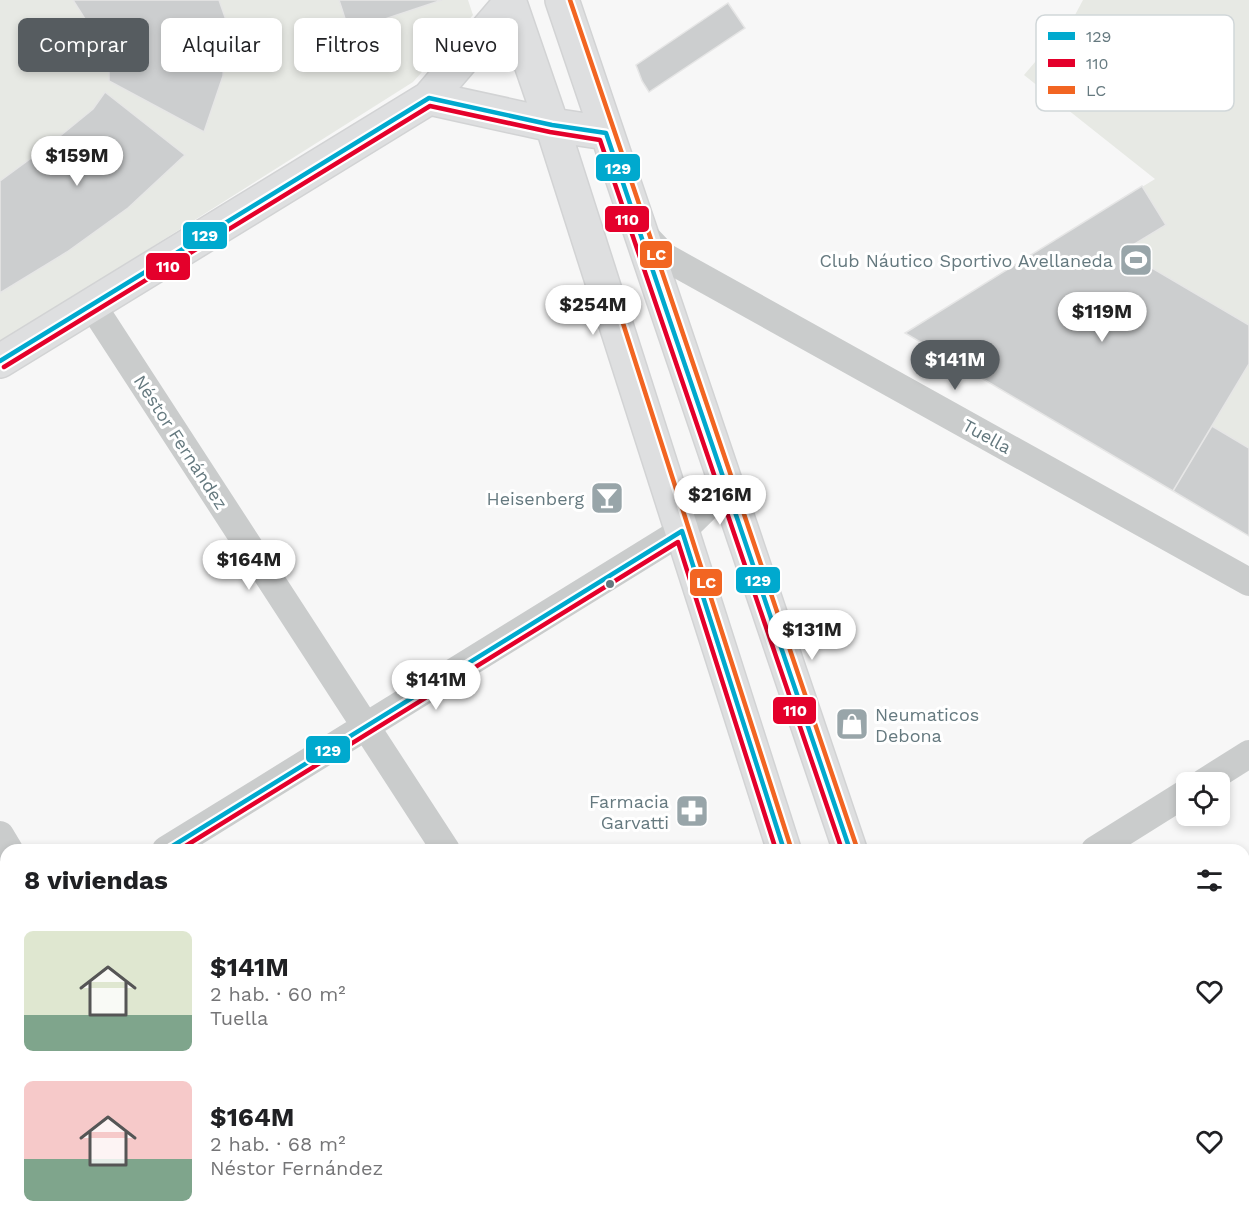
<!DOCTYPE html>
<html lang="es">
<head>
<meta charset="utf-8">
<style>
	body { margin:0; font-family:"Work Sans",sans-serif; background:#f6f6f6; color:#202124; height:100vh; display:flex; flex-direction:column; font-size:22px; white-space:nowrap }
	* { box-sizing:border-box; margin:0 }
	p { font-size:20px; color:#757577 }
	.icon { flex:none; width:33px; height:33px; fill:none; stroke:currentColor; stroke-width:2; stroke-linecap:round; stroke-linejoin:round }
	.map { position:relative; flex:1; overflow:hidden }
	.side { position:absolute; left:0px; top:844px; width:1250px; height:386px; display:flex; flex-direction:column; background:#fff; border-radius:18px 18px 0 0; box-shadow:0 3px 9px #0003 }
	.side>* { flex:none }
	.guide { position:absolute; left:18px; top:18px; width:600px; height:54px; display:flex; gap:12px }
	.fabs { position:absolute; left:1176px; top:772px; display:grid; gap:12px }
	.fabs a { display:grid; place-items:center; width:54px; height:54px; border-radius:9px; background:#fff; box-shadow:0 3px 9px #0003; font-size:30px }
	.price { position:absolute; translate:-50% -51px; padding:0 14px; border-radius:21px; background:#fff; color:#222; font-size:20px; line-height:39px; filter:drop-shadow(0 2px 3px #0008) }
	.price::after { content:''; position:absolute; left:50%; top:36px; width:18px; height:14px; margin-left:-9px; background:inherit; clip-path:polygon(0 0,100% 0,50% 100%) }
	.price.selected { background:#565c60; color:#fff }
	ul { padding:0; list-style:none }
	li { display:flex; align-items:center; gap:18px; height:150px; padding:0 24px }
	li span { display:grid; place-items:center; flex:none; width:168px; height:120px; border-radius:9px; color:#555 }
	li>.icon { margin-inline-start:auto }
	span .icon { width:72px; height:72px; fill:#fffc; stroke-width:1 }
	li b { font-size:26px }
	h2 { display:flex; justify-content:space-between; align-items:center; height:72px; padding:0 24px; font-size:26px }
	.chip { padding:0 21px; border-radius:9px; background:#fff; box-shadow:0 3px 9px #0003; font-size:21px; line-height:54px }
	.chip.selected { background:#565c60; color:#fff }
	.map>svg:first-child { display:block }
	.green { fill:#e7e9e4 }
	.building { fill:#cccecf; stroke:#e6e6e6; stroke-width:1.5 }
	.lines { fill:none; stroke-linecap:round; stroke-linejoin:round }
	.secondary-casing { stroke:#d2d3d4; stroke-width:36 }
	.street { stroke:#cacccc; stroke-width:28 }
	.secondary { stroke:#dedfe0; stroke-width:33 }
	.bus-1-casing { stroke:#fff; stroke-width:9 }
	.bus-2-casing { stroke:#fff; stroke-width:9 }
	.bus-3-casing { stroke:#fff; stroke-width:9 }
	.bus-1 { stroke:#00a9ce; stroke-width:4.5 }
	.bus-2 { stroke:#e4002b; stroke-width:4.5 }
	.bus-3 { stroke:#f26522; stroke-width:4.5 }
	.bus-dot { fill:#65797f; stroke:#fff; stroke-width:2 }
	.labels { text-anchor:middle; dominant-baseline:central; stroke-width:6; stroke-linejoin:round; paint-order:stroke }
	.poi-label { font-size:18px; fill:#65797f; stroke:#fff; text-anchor:end }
	.street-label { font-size:18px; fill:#65797f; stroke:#fff }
	.key { fill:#fff; stroke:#d1d7d9; stroke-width:1.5 }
	.key-label { font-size:16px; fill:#65797f }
	.line-badge { stroke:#fff; stroke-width:2 }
	.badge-label { font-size:16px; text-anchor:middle; font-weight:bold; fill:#fff }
</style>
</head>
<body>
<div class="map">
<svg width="1249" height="1229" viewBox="0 0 1249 1229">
	<rect width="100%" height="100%" fill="#f7f7f7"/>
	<path class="green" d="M0,0H468L473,15L413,82L0,343Z
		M1083,0H1249V536L905,333L1155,179L1024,75L1075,15Z"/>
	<path class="building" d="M73,0H219L226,20L223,76L204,132L109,81V67L104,49Z
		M339,0H442L349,31Z
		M728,3L745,28L649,92L642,81L636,65Z
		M105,92L185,155L128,208L67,252L0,293V181L49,145L93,109Z
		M1142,186L1166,225L1123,251L1249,325V364L1173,491L905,333Z
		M1212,426L1249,448V536L1173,491Z"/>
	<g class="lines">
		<defs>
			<path id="secondary" d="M509,0L552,125L784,850
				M562,0L850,850
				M429,98L552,125L606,133
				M0,361L429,98L510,3
				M902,1224L903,1229
				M976,1224L977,1229"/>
		</defs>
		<use href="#secondary" class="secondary-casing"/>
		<path class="street" d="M641,232L665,257L1249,582
			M92,305L446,850
			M1203,783L1249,754
			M0,835L9,850
			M166,850L682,531L726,488
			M1095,850L1186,793
			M0,954L6,950
			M1244,1180L1249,1177
			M240,1224L243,1229
			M488,1229L496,1224
			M1162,1229L1171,1224"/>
		<use href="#secondary" class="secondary"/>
		<defs>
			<path id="bus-1" d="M0,361L429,98L552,125L606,133L850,850
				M166,850L682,531L784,850"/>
			<path id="bus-2" d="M4,367L430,106L550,132L600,140L842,850
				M179,850L678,542L776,850"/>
			<path id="bus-3" d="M570,0L857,848
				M621,317L791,848"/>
		</defs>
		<use href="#bus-1" class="bus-1-casing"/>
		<use href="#bus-2" class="bus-2-casing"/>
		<use href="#bus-3" class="bus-3-casing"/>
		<use href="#bus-1" class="bus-1"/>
		<use href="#bus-2" class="bus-2"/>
		<use href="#bus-3" class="bus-3"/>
	</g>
	<defs>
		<symbol id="stadium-square" viewBox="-11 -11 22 22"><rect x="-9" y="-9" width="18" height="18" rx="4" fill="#98a5a9" stroke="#fff"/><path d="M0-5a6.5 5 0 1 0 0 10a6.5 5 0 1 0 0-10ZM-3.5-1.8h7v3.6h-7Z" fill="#fff"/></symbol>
		<symbol id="bar-square" viewBox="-11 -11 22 22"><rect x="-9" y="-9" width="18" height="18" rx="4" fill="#98a5a9" stroke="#fff"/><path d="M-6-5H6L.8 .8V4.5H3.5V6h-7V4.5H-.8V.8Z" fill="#fff"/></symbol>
		<symbol id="shop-square" viewBox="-11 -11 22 22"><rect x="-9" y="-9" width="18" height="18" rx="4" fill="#98a5a9" stroke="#fff"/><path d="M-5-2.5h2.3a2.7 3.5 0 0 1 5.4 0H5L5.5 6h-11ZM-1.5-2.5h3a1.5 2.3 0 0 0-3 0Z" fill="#fff"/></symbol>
		<symbol id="pharmacy-square" viewBox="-11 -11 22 22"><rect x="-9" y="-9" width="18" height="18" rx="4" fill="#98a5a9" stroke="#fff"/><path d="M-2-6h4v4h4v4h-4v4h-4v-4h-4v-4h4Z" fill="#fff"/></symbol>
	</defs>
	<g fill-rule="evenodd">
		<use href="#stadium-square" x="1117" y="241" width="38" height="38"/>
		<use href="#bar-square" x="588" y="479" width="38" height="38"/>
		<use href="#shop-square" x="833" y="705" width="38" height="38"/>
		<use href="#pharmacy-square" x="673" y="792" width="38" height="38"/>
	</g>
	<circle class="bus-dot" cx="610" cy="584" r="5"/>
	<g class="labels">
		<g class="poi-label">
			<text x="1113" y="260">Club Náutico Sportivo Avellaneda</text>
			<text x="584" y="498">Heisenberg</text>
			<text x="875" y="714" text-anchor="start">Neumaticos<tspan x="875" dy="21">Debona</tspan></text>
			<text x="669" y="801">Farmacia<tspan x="669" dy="21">Garvatti</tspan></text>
		</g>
		<g class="street-label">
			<text transform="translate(987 436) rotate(29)">Tuella</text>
			<text transform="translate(181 442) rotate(57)">Néstor Fernández</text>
		</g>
	</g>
	<rect x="1036" y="15" width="198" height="96" rx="9" class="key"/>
	<rect x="1048" y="32" width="27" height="8" fill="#00a9ce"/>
	<rect x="1048" y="59" width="27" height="8" fill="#e4002b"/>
	<rect x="1048" y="86" width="27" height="8" fill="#f26522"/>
	<g class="key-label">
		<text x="1086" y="42">129</text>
		<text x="1086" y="69">110</text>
		<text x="1086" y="96">LC</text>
	</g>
	<g class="line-badge">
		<rect x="595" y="153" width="46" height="29" rx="6" fill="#00a9ce"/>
		<rect x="604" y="205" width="46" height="28" rx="6" fill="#e4002b"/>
		<rect x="182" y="221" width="46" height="29" rx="6" fill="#00a9ce"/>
		<rect x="639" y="240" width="34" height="29" rx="6" fill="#f26522"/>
		<rect x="145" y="252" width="46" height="29" rx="6" fill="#e4002b"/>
		<rect x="735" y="566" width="46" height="28" rx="6" fill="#00a9ce"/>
		<rect x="689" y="568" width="34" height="29" rx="6" fill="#f26522"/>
		<rect x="772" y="696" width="45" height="29" rx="6" fill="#e4002b"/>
		<rect x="305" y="735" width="46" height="29" rx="6" fill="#00a9ce"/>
	</g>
	<g class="badge-label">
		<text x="618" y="174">129</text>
		<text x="627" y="225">110</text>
		<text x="205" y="241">129</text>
		<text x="656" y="260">LC</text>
		<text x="168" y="272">110</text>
		<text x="758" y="586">129</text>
		<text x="706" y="588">LC</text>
		<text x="795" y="716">110</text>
		<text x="328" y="756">129</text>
	</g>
</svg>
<div class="fabs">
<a><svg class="icon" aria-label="locate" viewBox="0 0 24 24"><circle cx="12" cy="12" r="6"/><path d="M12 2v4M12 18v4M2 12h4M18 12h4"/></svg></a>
</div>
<b class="price" style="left:77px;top:187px">$159M</b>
<b class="price" style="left:593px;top:336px">$254M</b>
<b class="price" style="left:1102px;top:343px">$119M</b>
<b class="price selected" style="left:955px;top:391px">$141M</b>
<b class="price" style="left:720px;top:526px">$216M</b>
<b class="price" style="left:249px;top:591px">$164M</b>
<b class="price" style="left:812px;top:661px">$131M</b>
<b class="price" style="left:436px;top:711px">$141M</b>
<div class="guide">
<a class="chip selected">Comprar</a>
<a class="chip">Alquilar</a>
<a class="chip">Filtros</a>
<a class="chip">Nuevo</a>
</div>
<section class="side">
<h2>8 viviendas<svg class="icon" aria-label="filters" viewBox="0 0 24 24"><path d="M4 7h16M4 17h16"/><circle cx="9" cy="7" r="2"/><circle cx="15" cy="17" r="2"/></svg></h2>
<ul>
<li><span style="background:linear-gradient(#dfe7d0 70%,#7fa58c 0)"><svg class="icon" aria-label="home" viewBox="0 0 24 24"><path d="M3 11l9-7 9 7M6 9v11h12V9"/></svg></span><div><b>$141M</b><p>2 hab. · 60 m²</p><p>Tuella</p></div><svg class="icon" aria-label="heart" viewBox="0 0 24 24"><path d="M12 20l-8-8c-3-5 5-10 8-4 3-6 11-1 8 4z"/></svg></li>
<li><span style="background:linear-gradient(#f6c9c9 65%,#7fa58c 0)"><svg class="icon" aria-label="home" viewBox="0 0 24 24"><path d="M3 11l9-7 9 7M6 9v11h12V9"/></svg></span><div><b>$164M</b><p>2 hab. · 68 m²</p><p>Néstor Fernández</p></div><svg class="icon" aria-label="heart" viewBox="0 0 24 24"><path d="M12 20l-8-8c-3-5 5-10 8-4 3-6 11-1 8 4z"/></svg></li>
</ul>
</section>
</div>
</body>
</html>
